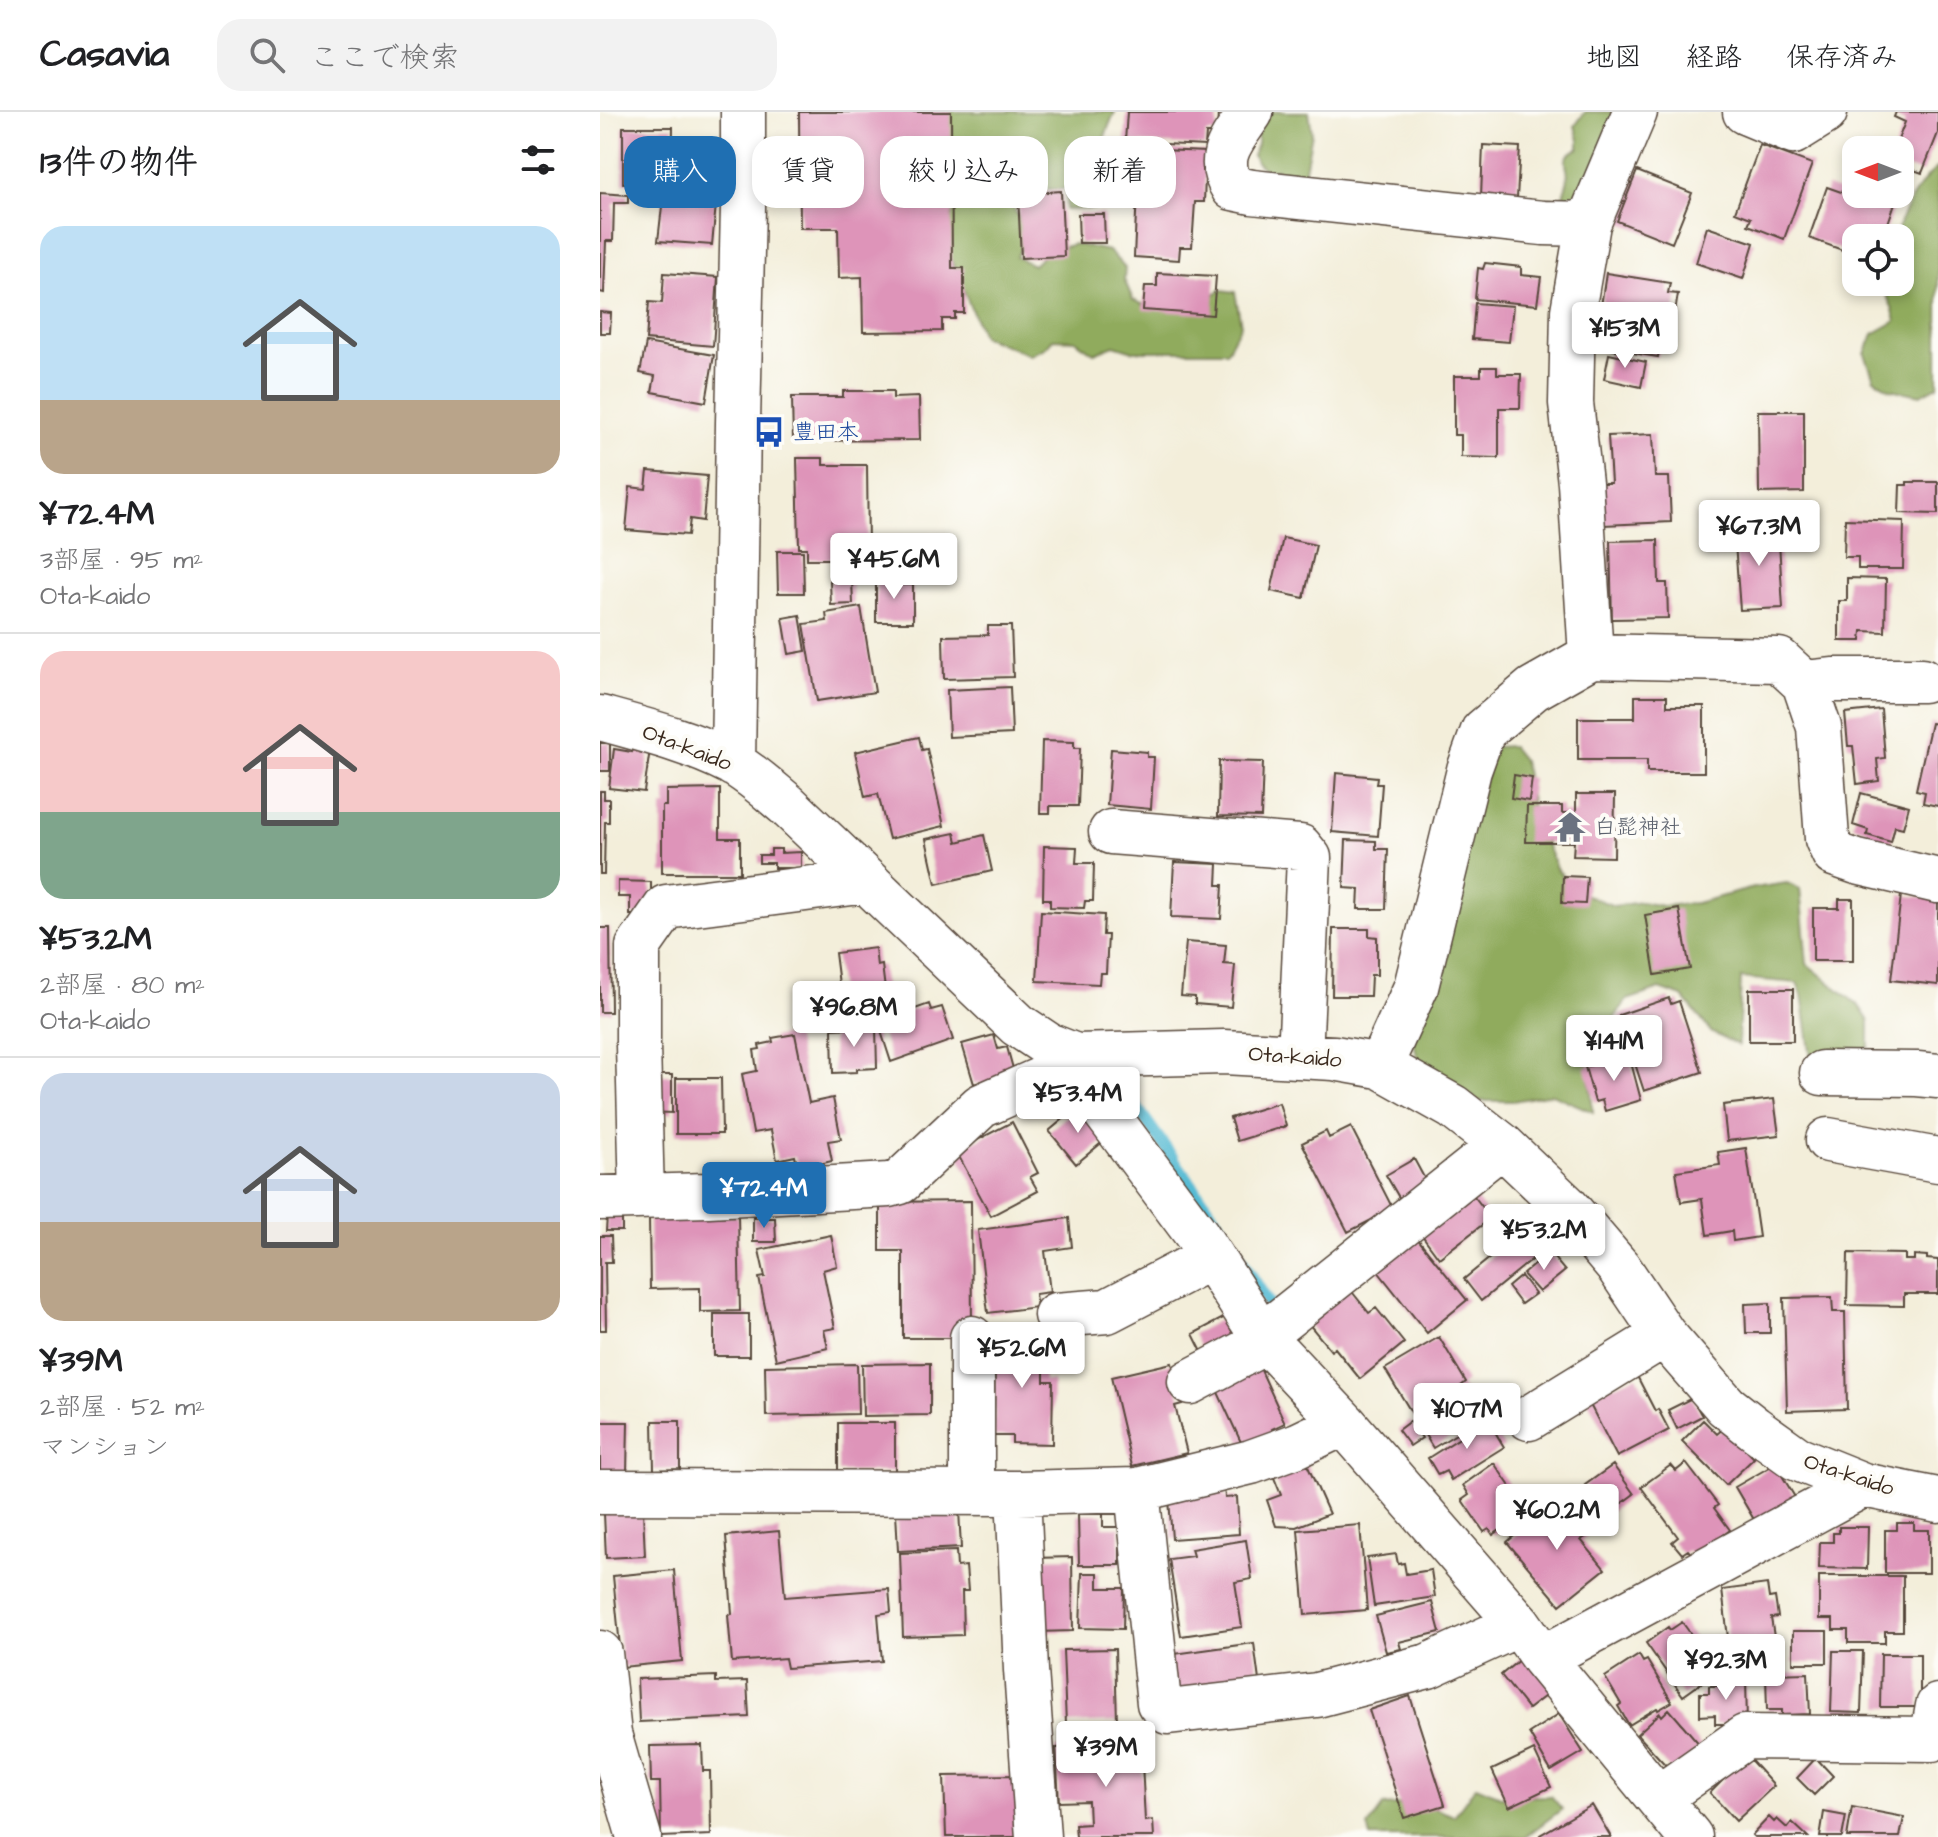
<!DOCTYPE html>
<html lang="ja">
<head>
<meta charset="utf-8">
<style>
	body { margin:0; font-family:"Architects Daughter","Klee One",sans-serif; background:#f2f2f2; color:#202124; height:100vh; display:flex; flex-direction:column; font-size:30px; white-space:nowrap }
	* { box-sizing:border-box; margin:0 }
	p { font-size:26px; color:#757577 }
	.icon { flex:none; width:44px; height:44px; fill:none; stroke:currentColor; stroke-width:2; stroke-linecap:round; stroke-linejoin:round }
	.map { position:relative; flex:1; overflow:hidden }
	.sheet { display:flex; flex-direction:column; background:#fff; width:600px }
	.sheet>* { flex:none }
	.hud { position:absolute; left:24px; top:24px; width:760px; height:72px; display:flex; gap:16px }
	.needle { width:52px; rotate:270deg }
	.fabs { position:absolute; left:1242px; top:24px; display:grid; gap:16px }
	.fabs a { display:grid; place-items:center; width:72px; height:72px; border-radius:16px; background:#fff; box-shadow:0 4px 12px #0003; font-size:40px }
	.price { position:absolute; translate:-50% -68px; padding:0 18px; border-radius:8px; background:#fff; color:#222; font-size:26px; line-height:52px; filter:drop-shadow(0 2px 4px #0008) }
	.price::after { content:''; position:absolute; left:50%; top:48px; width:24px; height:18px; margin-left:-12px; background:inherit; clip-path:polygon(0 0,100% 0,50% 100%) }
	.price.active { background:#1f6fb2; color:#fff }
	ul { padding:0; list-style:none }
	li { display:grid; align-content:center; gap:16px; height:424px; padding:0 40px }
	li+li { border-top:2px solid #e0e0e0 }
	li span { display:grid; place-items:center; height:248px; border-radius:24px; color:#555 }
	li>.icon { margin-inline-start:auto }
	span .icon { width:144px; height:144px; fill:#fffc; stroke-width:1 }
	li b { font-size:34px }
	h2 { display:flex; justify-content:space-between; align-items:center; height:96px; padding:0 40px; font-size:34px }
	.chip { padding:0 28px; border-radius:24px; background:#fff; box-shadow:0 4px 12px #0003; font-size:28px; line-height:72px }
	.chip.active { background:#1f6fb2; color:#fff }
	header { display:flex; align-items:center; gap:48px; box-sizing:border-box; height:112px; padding:0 40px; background:#fff; border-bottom:2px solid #e0e0e0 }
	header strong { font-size:38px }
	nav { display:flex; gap:44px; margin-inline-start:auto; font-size:28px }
	.search { width:560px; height:72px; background:#f2f2f2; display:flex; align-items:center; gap:20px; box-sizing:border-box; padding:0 28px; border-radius:24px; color:#757577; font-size:30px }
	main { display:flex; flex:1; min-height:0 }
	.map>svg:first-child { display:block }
	.forest { fill:#90ab5d; stroke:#666a3e; stroke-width:2 }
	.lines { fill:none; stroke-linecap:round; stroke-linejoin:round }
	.stream { stroke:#56bbd4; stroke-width:12 }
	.building { fill:#de94b9 }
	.minor-casing { stroke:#57473a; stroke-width:47 }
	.minor { stroke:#fff; stroke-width:44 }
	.labels { text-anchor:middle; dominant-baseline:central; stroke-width:8; stroke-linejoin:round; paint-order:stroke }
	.transit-label { font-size:22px; fill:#164399; stroke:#fdfcf7; text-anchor:start }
	.street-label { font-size:22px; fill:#3b2a1e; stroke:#fdfcf7 }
	.worship-label { font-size:22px; fill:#5b616d; stroke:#fdfcf7; text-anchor:start }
</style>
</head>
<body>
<header>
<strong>Casavia</strong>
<div class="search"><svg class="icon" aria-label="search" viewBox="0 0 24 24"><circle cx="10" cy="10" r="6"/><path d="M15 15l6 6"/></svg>ここで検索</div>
<nav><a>地図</a><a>経路</a><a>保存済み</a></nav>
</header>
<main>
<section class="sheet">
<h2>13件の物件<svg class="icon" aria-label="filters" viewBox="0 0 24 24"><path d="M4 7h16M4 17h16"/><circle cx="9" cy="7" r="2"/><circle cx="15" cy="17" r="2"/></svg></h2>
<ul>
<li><span style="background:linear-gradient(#bfe0f5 70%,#b9a48a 0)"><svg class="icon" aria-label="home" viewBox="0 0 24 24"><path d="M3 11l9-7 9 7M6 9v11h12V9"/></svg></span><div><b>¥72.4M</b><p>3部屋 · 95 m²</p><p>Ota-kaido</p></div></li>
<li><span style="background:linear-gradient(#f6c9c9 65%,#7fa58c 0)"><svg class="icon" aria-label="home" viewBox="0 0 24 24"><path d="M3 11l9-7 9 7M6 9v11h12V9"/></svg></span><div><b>¥53.2M</b><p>2部屋 · 80 m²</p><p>Ota-kaido</p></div></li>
<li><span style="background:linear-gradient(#c9d6e8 60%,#b9a48a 0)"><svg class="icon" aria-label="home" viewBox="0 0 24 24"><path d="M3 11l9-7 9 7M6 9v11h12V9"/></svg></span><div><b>¥39M</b><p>2部屋 · 52 m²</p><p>マンション</p></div></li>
</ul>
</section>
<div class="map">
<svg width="1338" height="1725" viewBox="0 0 1338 1725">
	<rect width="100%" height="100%" fill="#fdfcf7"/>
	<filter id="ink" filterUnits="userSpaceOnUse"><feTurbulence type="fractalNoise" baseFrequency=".0125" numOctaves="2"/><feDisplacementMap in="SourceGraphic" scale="16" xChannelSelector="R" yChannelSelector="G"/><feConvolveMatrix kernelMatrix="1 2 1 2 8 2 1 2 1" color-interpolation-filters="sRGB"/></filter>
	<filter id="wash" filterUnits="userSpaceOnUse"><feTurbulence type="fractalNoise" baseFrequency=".006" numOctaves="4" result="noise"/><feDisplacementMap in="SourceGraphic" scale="32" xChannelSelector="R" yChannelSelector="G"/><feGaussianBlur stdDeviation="1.8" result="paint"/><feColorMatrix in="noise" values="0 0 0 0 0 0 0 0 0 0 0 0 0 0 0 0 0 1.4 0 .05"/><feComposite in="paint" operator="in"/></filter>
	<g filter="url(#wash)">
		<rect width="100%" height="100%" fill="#f3eeda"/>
		<path class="forest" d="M331,0H515C498,36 495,58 494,97L466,98V77H414V97L429,122L416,145L433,153L448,139L474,132L509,139L525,156L524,167L533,188L556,198L595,193L621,178L635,180L641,213L627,239H533L514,233L494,241L475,228L453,227L445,236L430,243L382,224L342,124L365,75L352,41L348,19Z
			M658,0H709L712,21L702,73L677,67V57L665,58L656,50L653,43L657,32Z
			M985,0H1014L987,102L962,91C962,83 965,79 967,71C972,54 955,48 979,36V28L975,14Z
			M1338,55V274L1321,283L1290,277L1274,267L1265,242L1273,222L1296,209L1292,195L1283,176L1285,170H1300V126H1296C1300,101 1319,70 1338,55Z
			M911,634L923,649L933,700L956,756L976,779L1014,794L1041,790L1062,794L1096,791L1154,776L1187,771L1200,777L1207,852L1259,894L1269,909V934L1237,966L1212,953L1202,883L1197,871L1141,866L1138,933L1112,921L1083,885L1060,877L1027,888L1011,911L984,919L993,1000L952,982L913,989H879L818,949L810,911L895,635Z
			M876,1674L903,1685L951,1684L962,1697L925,1725H771L768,1715L783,1694L821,1691L854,1704Z"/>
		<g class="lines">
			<path class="stream" d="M523,976L619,1111L677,1205"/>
		</g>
		<g id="blocks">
			<path class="building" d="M199,0H351L352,156H364V201H355V207H342V219L263,220L262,165L239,166L238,116H200Z
				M527,0H618L617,21H606L605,34L525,30Z
				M1296,0H1338V21L1322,61L1300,53V38H1294L1305,10L1294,5Z
				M23,15H73L72,71H23Z
				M883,33L920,35L917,86L881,85Z
				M1160,33L1212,52L1184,127L1148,113L1151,106L1135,100Z
				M516,35L532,36L529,95L500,93L502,41L515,42Z
				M539,37L606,40L604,90H595L592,135H580L579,148L534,145Z
				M1037,59L1092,81L1072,131L1017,109Z
				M1227,75L1261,87L1263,82H1288L1297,85L1283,126H1256V143L1209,126Z
				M64,77L117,82L112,133L58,129Z
				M461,79L464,144L421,146L418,82Z
				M0,81L28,83V91H14L13,129H6L4,181L0,180Z
				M478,102H504L505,131H479Z
				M1107,115L1154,131L1143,167L1096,151Z
				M885,151L921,155V163L941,165L937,193L875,187L878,156L883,157Z
				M64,161L118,165L113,234L46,228L49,190L62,191Z
				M557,161L616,164L613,203L543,198L545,174H557Z
				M1006,161L1070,171L1068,181L1078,182L1074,207L1065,205L1058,245L1003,236L1010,195L1001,194Z
				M875,191L913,194L909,230L872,227Z
				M0,200L11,201L10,221H0Z
				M46,231L114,243L106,290L52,280L55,264L40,261Z
				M1009,242L1046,250L1041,275L1004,267Z
				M881,255H897V262H921L920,296H899V346L861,345V323H854V264H881Z
				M243,279H293V286L319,285L320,328L193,329L192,285H243Z
				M1158,299H1204V380L1159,381Z
				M1053,322L1055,365H1069L1071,410L1003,413L1001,371H1011L1008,324Z
				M197,346H223V353H267L268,436L233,437V447H207V436H199Z
				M48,359L107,364L103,409L90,407L88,423L26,418L30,375L46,377Z
				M1307,370H1338V402L1299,401L1300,373H1307Z
				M1245,407L1304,409L1303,457H1258V445H1244Z
				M1178,414L1183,496L1140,498L1134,418Z
				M683,426L716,433L704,486L671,479Z
				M1058,428L1059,471H1067L1068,506L1012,507L1010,429Z
				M177,439H203L204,481H178Z
				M276,465H300V473H313V510H276Z
				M1247,466L1286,467L1285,520L1262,519L1261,529H1239V489H1247Z
				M252,468L253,492L231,493L230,469Z
				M261,495L275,580L217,589L204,512L227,509L226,501Z
				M200,503L206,539L189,542L183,506Z
				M388,514H411L413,565L344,567L343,524L388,523Z
				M410,575L412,622L349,625L347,578Z
				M1035,584H1067V594H1104V660H1047V648H978V606H1035Z
				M1281,597L1285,646L1277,647L1279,669L1257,672L1253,634H1248L1245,601Z
				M1331,611L1338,612V694L1323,691L1325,680L1316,678Z
				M319,625L322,638L327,637L344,714L289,727L278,682L265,685L255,640Z
				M442,629L474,630V636H480L478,694H450V701H440Z
				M0,631H10V659H0Z
				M33,635L50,637L44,680L9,676L14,637L32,640Z
				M511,637L547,640V645H554L551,697L507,693Z
				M619,649L663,650L661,705L618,704Z
				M736,661L777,665L776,672H782L778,724L732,720Z
				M914,663L932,666L929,689L911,686Z
				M120,677V726H140V761H62V694H66V678Z
				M0,679H4V687H9V710H5L4,762H0Z
				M1261,681L1309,694L1303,716L1295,714L1291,730L1267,723L1268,718L1253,713Z
				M976,682H1015L1014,745L973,744L974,730H926L927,694H962V701H976Z
				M355,721L357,730L384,723L392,759L336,772L326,727Z
				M746,728L776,729V737H788L786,797H758L759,777L744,776Z
				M444,734L477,735L476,751H494L493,789H485L484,796L450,795V787H443Z
				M171,737H181V741L201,740V756H174V751H159V743H171Z
				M574,750L618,752L617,773H623L621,807L571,805Z
				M963,764L987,765L985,792L962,791Z
				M18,769L51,770V803H30V785H18Z
				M1301,783L1338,787V873L1291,868Z
				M1239,787H1253V849H1213V796H1239Z
				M1079,797L1090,857L1055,863L1045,803Z
				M441,799L504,803L503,823H508L506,861H500L499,872L437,869Z
				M0,816H10L11,900H0Z
				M733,817H769V824L777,825V863H771L770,884H732Z
				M586,830L626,833L624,852L635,853L631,895L595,892V885L581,884Z
				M275,836L277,854L282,853L287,894L283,895V899L243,904L235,841Z
				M1149,877H1193V929H1149Z
				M1069,886L1071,892L1079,889L1102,960L1044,979L1019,903Z
				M329,892L331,898L342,895L353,928L291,950L278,910Z
				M276,915L277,956L257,957V960L233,961L232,917Z
				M195,922L209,991L233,986L241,1027L228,1029L232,1049L198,1057L195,1044L177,1048L171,1018L153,1021L142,962L157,959L154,938L160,937L159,933L173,930L172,926Z
				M394,923L398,937L407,935L415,964L380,974V970L374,972L362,932Z
				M1029,943L1041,988L1005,999L1002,988L995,990L985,955Z
				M48,963H72V1001L48,1000Z
				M76,966H121L122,1022H76Z
				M1174,987L1179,1023L1127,1029L1123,993Z
				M679,991L686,1014L637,1029L630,1006Z
				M479,994L506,1027L476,1052L449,1019Z
				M412,1010L438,1061L430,1065L438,1079L391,1104L356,1039Z
				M751,1015L793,1097L748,1120L702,1031L726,1019L729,1026Z
				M1146,1036L1159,1125L1133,1129L1132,1119L1107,1123L1102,1087L1081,1090L1076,1059L1120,1053L1118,1040Z
				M814,1047L828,1073L801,1089L786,1063Z
				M867,1075L891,1106L839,1146L816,1115Z
				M371,1089L372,1216L355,1226H303V1139H280V1090Z
				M7,1104H22V1119H6Z
				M138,1104L140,1199L100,1200V1176L50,1177L49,1106Z
				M153,1106H175L176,1130H153Z
				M469,1106L472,1135L445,1139L450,1180L435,1182L437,1195L388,1201L378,1118Z
				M939,1106L957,1127L881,1189L864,1167Z
				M813,1121L867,1188L827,1221L773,1153Z
				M231,1123L237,1154L223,1158L235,1216L224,1218L228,1236L176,1248L159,1166L165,1165L159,1138Z
				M0,1124H11L12,1150H5L6,1218H0Z
				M949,1140L965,1159L939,1180L923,1162Z
				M1248,1141L1305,1142V1148H1314V1143L1327,1144V1147L1338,1148V1182H1304V1194L1247,1193Z
				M921,1164L935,1182L921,1192L908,1175Z
				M745,1171L769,1201L776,1196L804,1231L760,1267L735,1236L731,1239L703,1205Z
				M1232,1185L1233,1200H1245L1247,1297L1187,1299L1184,1186Z
				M1170,1191V1221H1146L1145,1192Z
				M114,1202H149V1244H114Z
				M625,1205L639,1234L607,1250L593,1222Z
				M395,1222H444V1269H453L452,1332L412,1331V1324H394Z
				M839,1225L866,1270L861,1274L881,1307L833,1336L785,1257Z
				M330,1251V1303L263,1304L262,1252Z
				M572,1251L582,1292L575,1294L587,1341L532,1354L511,1265Z
				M257,1252L258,1302L166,1304L165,1254Z
				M660,1256L685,1311L672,1317L676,1325L645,1339L616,1276Z
				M1037,1264L1055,1299L1058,1297L1069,1318L1017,1345L986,1285Z
				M1092,1286L1102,1304L1077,1317L1068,1298Z
				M888,1308L904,1335L851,1368L846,1359L838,1363L828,1346Z
				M1103,1308L1117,1322L1124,1316L1154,1346L1126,1373L1082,1329Z
				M53,1309H80V1357L54,1358Z
				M810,1309L822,1326L810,1334L798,1318Z
				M0,1310H28L27,1361H0Z
				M238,1311H295V1360H238Z
				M706,1350L729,1402L696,1415L676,1414L667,1388L681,1383L673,1363Z
				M894,1351L927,1399L893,1423L889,1417L884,1420L862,1388L869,1383L863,1373Z
				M1086,1351L1118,1393L1114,1396L1130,1418L1094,1445L1088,1438L1082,1442L1072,1430L1078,1425L1041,1375L1071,1353L1076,1359Z
				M1175,1352L1196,1387L1156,1411L1135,1375Z
				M1013,1353L1034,1382L1007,1402L985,1373Z
				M624,1374L625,1386L637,1385L639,1422L572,1427L569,1387Z
				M957,1387L987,1424L981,1428L1005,1457L960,1493L907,1430Z
				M359,1398L361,1436L298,1439L296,1400Z
				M43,1399L45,1444L6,1446L4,1401Z
				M478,1402H503V1415H520V1453H479Z
				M1297,1411H1314V1418H1329V1461H1285V1418H1297Z
				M760,1413L767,1498L705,1503L698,1418Z
				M1239,1415H1268L1267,1457L1219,1456L1220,1430H1233V1421H1239Z
				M179,1419L185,1485L289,1477L291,1500L278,1502L282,1549L187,1556L185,1546L132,1550L128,1503L132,1502L126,1424Z
				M646,1428L652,1467L635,1470L642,1515L581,1524L569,1447L593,1444L591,1437Z
				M356,1439L357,1455L366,1454L368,1479H362L363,1523L303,1525L300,1441Z
				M796,1442L798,1452L804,1451L806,1462L831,1458L835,1485L774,1494L767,1446Z
				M472,1445L473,1519L435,1520L433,1446Z
				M74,1458L82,1549L22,1555L13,1464Z
				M482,1461H498V1476H524L523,1517L480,1516Z
				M1219,1464H1303V1519H1285V1531H1248V1518H1233V1507H1219Z
				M1167,1472L1169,1486L1175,1485L1178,1505L1171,1506L1178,1550L1132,1557L1122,1478Z
				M832,1490L840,1520L799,1530L801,1537L786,1540L776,1504Z
				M1082,1510L1118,1559L1083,1584L1046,1531L1068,1515L1070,1518Z
				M1193,1519H1227V1551H1193Z
				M654,1531L660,1576L572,1581L567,1543Z
				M515,1537L517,1610L466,1612L463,1538Z
				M1233,1539H1263L1261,1601L1231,1600Z
				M1281,1542H1320V1595H1280Z
				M925,1543L953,1578L928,1597L901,1563Z
				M1039,1543L1043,1550L1047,1548L1072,1590L1058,1598L1057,1596L1029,1613L1018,1594L1021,1592L1005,1565Z
				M1208,1561L1210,1602L1182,1603V1598H1167L1166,1562Z
				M116,1564V1570L147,1569L149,1605L39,1610L37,1567Z
				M1117,1566H1146L1147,1612H1115V1603L1100,1604V1581H1109V1574H1117Z
				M810,1584L845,1693L804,1706L769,1598Z
				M1069,1597L1101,1634L1072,1660L1037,1622L1060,1601L1062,1604Z
				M959,1602L983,1640L951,1659L929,1621Z
				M541,1631L545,1709L553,1708L554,1725H476L475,1713L489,1712L488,1689L459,1690L456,1636Z
				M102,1633L103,1659H110L111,1723L61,1725L60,1670H51L50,1634Z
				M934,1638L951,1675L909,1695L892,1658Z
				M1146,1643L1174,1674L1136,1709L1110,1681L1124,1667L1122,1665Z
				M1216,1646L1233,1664L1214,1683L1197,1666Z
				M422,1663L424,1725H346L344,1664Z
				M992,1693L1011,1725H941L940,1723Z
				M1252,1695L1304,1705L1300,1725H1247Z
				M1224,1700L1246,1704L1242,1725H1220Z
				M1169,1705L1174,1710L1177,1707L1187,1716L1192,1710L1208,1725H1154L1152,1723Z"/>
		</g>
	</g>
	<g filter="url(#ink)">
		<use href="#blocks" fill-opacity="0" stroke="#57473a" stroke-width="2"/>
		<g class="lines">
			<defs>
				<path id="minor" d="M651,0C634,26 613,45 633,76L652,80L943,111L988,112
					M1035,0L988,112L973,199L971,291L980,371L991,544L1179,548L1204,571L1219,615L1227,727L1234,742L1257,750L1338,769
					M1145,0L1193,20L1225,0
					M1204,571L1232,568H1323
					M0,606C44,618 91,630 132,651C152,662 169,678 187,693L418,913L448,933L476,944L624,940L734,946L780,954L853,995L902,1033L966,1094L1019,1156L1064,1223L1126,1294L1154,1316L1196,1346L1263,1373L1338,1388
					M133,652L138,311L143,95V0
					M511,720L700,735L709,746L700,944
					M476,944L471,954L597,1123L662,1224L744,1311L919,1512L943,1546L1090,1725
					M780,954L816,875L869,658L883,619L933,577L991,544
					M1222,961L1317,962L1338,964
					M1228,1028L1338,1048
					M42,1085L38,933V835L66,795L267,769
					M0,1086L108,1083L289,1073L300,1070L381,994L471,954
					M456,1203L507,1199L611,1145
					M662,1224L902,1033
					M372,1226V1381
					M590,1270L667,1229
					M929,1306L1064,1223
					M537,1378L559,1591L568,1600L717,1583L828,1554L919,1512
					M0,1380L418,1381L537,1378L651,1350L698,1333L744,1311
					M418,1381L426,1558L438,1725
					M0,1541L9,1622L39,1725
					M943,1546L1263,1373
					M1058,1686L1145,1625L1332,1627L1338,1594"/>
			</defs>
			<use href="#minor" class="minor-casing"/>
			<use href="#minor" class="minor"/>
		</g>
	</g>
	<defs>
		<symbol id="bus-bare" viewBox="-9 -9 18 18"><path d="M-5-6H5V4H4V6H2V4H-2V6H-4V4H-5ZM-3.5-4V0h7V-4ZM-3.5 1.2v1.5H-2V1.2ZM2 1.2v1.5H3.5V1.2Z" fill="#1a4fb4" stroke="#fdfcf7" stroke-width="2.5" paint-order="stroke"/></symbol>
		<symbol id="temple-bare" viewBox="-9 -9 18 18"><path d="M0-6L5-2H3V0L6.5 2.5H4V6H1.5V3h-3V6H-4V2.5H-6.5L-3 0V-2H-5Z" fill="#6b7280" stroke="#fdfcf7" stroke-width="2.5" paint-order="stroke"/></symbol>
	</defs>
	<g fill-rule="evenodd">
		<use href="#bus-bare" x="147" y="298" width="44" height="44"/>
		<use href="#temple-bare" x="948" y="693" width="44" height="44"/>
	</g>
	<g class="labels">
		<g class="transit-label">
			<text x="193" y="320">豊田本</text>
		</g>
		<g class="street-label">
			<text transform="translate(87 636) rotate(21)">Ota-kaido</text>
			<text transform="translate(695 945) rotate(4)">Ota-kaido</text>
			<text transform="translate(1249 1363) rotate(18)">Ota-kaido</text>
		</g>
		<g class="worship-label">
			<text x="994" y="715">白髭神社</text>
		</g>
	</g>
</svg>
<div class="fabs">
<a><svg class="needle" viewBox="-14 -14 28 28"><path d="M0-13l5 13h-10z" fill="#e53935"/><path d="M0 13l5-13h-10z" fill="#757577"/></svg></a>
<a><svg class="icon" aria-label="locate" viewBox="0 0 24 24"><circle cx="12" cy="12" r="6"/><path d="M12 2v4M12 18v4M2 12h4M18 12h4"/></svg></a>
</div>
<b class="price" style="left:1025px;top:258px">¥153M</b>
<b class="price" style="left:1159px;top:456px">¥67.3M</b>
<b class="price" style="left:294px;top:489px">¥45.6M</b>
<b class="price" style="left:254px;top:937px">¥96.8M</b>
<b class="price" style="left:1014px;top:971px">¥141M</b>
<b class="price" style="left:478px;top:1023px">¥53.4M</b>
<b class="price active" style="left:164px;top:1118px">¥72.4M</b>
<b class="price" style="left:944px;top:1160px">¥53.2M</b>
<b class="price" style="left:422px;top:1278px">¥52.6M</b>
<b class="price" style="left:867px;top:1339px">¥107M</b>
<b class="price" style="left:957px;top:1440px">¥60.2M</b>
<b class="price" style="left:1126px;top:1590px">¥92.3M</b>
<b class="price" style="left:506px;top:1677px">¥39M</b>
<div class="hud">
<a class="chip active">購入</a>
<a class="chip">賃貸</a>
<a class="chip">絞り込み</a>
<a class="chip">新着</a>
</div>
</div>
</main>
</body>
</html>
